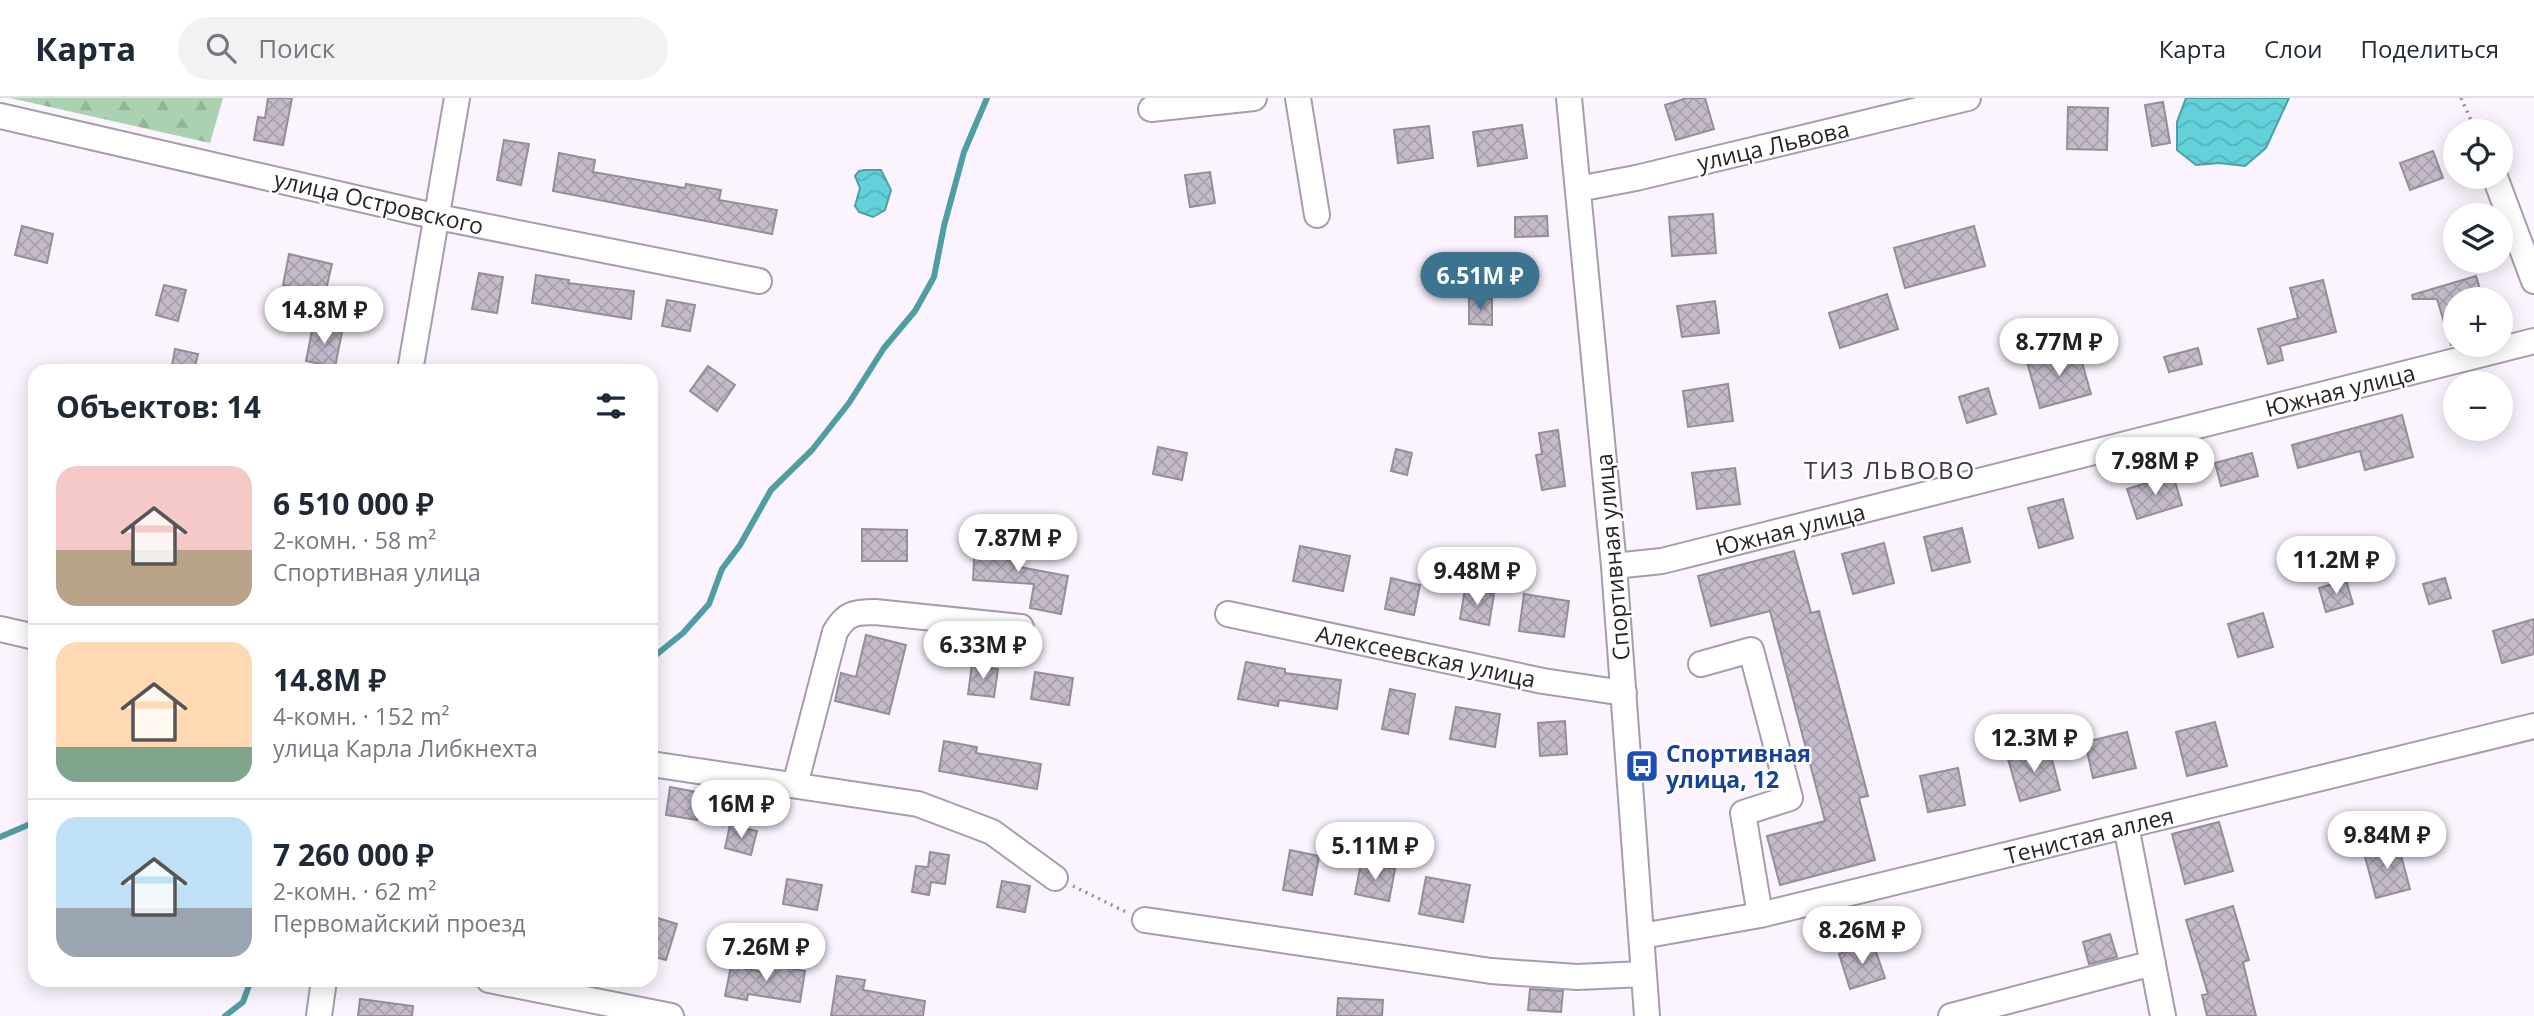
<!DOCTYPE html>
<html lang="ru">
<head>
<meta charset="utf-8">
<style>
	body { margin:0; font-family:"Open Sans",sans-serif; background:#f2f2f3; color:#1f2937; height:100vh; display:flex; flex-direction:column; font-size:26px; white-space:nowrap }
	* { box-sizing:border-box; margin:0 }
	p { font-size:23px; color:#747a83 }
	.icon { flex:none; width:38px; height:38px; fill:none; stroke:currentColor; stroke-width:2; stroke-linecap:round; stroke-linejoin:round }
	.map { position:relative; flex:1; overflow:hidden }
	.details { position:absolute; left:28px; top:266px; width:630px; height:623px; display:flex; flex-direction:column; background:#fff; border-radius:21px; box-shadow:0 4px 18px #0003 }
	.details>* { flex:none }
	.tools { position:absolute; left:2443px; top:21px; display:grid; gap:14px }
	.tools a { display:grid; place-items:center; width:70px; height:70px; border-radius:50%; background:#fff; box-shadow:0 4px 18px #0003; font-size:35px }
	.price { position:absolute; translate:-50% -60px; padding:0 16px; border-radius:24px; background:#fff; color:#222; font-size:23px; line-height:46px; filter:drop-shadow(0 2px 4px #0008) }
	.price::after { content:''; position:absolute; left:50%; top:42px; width:21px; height:16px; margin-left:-10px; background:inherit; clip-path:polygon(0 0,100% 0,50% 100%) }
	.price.active { background:#3c748f; color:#fff }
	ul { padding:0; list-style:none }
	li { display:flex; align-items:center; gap:21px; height:175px; padding:0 28px }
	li+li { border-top:2px solid #e0e1e3 }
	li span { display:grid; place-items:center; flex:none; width:196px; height:140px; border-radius:21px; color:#555 }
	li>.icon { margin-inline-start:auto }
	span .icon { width:84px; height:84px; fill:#fffc; stroke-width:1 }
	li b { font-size:30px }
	h2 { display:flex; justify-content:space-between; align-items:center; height:84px; padding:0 28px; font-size:30px }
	header { display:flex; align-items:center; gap:42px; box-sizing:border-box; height:98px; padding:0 35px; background:#fff; border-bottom:2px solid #e0e1e3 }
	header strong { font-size:33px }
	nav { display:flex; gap:38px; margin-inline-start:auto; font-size:24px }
	.search { width:490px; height:63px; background:#f2f2f3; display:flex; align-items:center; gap:18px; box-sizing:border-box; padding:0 24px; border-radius:38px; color:#747a83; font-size:26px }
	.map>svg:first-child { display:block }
	.forest { fill:url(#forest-firs) }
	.water { fill:url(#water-waves); stroke:#519da4; stroke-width:2 }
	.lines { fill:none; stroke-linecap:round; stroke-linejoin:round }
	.stream { stroke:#519da4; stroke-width:6 }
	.building { fill:url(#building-cross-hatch); stroke:#968c9b; stroke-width:2 }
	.minor-casing { stroke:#a69cab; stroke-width:28 }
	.path { stroke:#969098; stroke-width:3.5; stroke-dasharray:2 5; stroke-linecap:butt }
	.minor { stroke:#fff; stroke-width:24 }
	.labels { text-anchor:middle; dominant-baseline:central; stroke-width:5; stroke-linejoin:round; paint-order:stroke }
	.street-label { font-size:23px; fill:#282429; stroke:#fff }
	.transit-label { font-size:23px; font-weight:bold; fill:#164399; stroke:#fff; text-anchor:start }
	.neighbourhood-label { font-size:24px; letter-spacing:2px; fill:#3f3743; stroke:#fff }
</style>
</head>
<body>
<header>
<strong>Карта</strong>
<div class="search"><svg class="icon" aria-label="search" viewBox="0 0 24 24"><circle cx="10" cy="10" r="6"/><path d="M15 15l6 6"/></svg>Поиск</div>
<nav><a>Карта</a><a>Слои</a><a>Поделиться</a></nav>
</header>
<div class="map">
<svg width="2534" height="918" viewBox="0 0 2534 918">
	<defs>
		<pattern id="forest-firs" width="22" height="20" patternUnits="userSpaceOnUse" patternTransform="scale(1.75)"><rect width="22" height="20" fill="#abd2b0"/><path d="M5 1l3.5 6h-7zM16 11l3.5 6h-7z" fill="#93b497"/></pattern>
		<pattern id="water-waves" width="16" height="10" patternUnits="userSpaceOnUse" patternTransform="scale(1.75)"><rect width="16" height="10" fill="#62d1d9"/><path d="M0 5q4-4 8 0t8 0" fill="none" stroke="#55b3ba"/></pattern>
		<pattern id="building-cross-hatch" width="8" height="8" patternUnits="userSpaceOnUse" patternTransform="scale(1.75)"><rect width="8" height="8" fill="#c4bac9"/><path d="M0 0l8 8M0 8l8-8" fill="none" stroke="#a8a0ad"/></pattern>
	</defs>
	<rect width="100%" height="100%" fill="#fbf4fe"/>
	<path class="forest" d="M10,0H223L210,45Z"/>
	<path class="water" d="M2186,0H2289L2266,50L2245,68L2219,65L2196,67L2177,52V24Z
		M865,72H881L891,92L885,112L873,119L859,114L855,108L860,90L855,78L859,73Z"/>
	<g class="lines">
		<path class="stream" d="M651,561L683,535L709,506L722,471L740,447L771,392L812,352L849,305L884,250L915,213L934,179L944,128L964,54L987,0
			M0,739L35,724
			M225,918L243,904L251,882"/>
	</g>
	<path class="building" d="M268,0H292L283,47L254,42L258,19L265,20Z
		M1687,0H1705L1714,31L1676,42L1665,7Z
		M2163,4L2170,45L2152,48L2145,7Z
		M2068,9L2108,10L2107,52L2067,51Z
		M1522,27L1527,60L1478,68L1473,34Z
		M1429,28L1433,60L1398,65L1394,32Z
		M504,42L529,46L521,87L497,82Z
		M2433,53L2443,80L2410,92L2400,65Z
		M559,55L595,62L593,74L685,90L686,86L721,92L719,102L777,112L772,136L553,93Z
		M1210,74L1215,105L1190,109L1185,77Z
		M1713,116L1716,155L1672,158L1669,119Z
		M1547,118L1548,138L1515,139V119Z
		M22,128L53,136L47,165L15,157Z
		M1974,128L1985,168L1905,190L1894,150Z
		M289,156L332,166L325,196L283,187Z
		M479,175L503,179L497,215L472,211Z
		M536,177L569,182L568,185L634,193L631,221L532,205Z
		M2476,178L2483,201H2455V246L2451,247L2437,201H2413L2412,197Z
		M2323,182L2336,234L2280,248L2283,262L2268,266L2258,231L2298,220L2290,190Z
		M164,187L186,192L178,223L156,217Z
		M1887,196L1898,231L1840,250L1829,215Z
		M1469,200L1492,201V227L1469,226Z
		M667,202L695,207L690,233L662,228Z
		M1715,203L1719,235L1682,239L1677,208Z
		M313,228L342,234L335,269L306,263Z
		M2078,250L2091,296L2040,310L2027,264Z
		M2198,250L2202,266L2169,274L2164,259Z
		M175,251L198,256L194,273H171Z
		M708,268L735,287L717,313L690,293Z
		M1728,286L1733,323L1688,329L1683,293Z
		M1988,290L1996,316L1967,325L1959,299Z
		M2402,317L2413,359L2365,372L2360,353L2298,370L2292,347Z
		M1558,332L1565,388L1542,392L1536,357L1542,356L1539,335Z
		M1158,349L1187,355L1182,382L1153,376Z
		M1396,351L1412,355L1407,377L1391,373Z
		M2252,355L2258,378L2221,388L2215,365Z
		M1735,370L1740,406L1697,411L1692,375Z
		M2173,377L2182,407L2137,421L2127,391Z
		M2063,401L2073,440L2039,450L2028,410Z
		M1962,430L1970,464L1932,473L1924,439Z
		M862,431L907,432V463H862Z
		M975,441L1015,444L1014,468L1068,478L1061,516L1030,510L1034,486L973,482Z
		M1884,445L1894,485L1853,496L1842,456Z
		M1300,448L1350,458L1343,493L1293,483Z
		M1794,453L1811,515L1819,513L1868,698L1859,700L1875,762L1780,787L1767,738L1825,723L1770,513L1711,528L1698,478Z
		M1391,480L1420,487L1414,517L1385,511Z
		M2445,480L2451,500L2429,506L2423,486Z
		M2346,482L2353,506L2326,514L2319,490Z
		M1465,491L1494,496L1489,527L1460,521Z
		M1524,496L1569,503L1564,539L1519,533Z
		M2263,515L2273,549L2238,559L2228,526Z
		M2534,521V556L2502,565L2493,533Z
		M866,537L906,547L889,616L835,603L841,575L856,579Z
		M1246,564L1285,571V575L1341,582L1337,611L1279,602L1278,608L1238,601Z
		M972,567L998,571L994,599L968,596Z
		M1035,574L1073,580L1069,607L1031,601Z
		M1390,591L1415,596L1408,636L1382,631Z
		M1456,609L1500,616L1495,649L1450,641Z
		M1565,623L1567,656L1540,658L1538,625Z
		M2215,624L2227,668L2187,678L2176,634Z
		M2127,634L2136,670L2093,680L2085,644Z
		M944,643L977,649L976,655L1041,666L1037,691L939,673Z
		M2049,650L2060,692L2020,703L2008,661Z
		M1958,670L1965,707L1928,714L1920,678Z
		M670,689L702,695L697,722L666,717Z
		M2219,724L2233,773L2185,786L2172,736Z
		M730,727L757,733L751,757L725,750Z
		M2398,746L2410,791L2376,800L2364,755Z
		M1290,752L1319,758L1312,797L1283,792Z
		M930,754L949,757L945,786L931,784L929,797L912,794L916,768L928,769Z
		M1361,765L1395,771L1389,803L1355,796Z
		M1426,779L1470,787L1463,824L1419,816Z
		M787,781L822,787L817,812L783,806Z
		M1002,783L1030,788L1025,814L997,809Z
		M2233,808L2249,862L2243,864L2256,918H2207L2202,897L2208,896L2186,822Z
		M651,818L677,826L666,862L651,858Z
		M2110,836L2117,859L2089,866L2083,844Z
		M1873,845L1885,880L1850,891L1839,856Z
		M769,867L805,873L800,904L748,896L747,902L725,898L731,868L768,875Z
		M837,878L865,882L863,892L925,903L923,918H831Z
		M1530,891L1563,893L1561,914L1528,912Z
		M1338,900L1383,902L1382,918H1337Z
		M360,901L413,908L412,918H358Z"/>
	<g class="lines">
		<defs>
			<path id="minor" d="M1298,0L1317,117
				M1569,0L1614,468L1647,918
				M1151,11L1254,0
				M0,18L438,119L759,183
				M2495,79L2534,183
				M1578,91L1636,80L1968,0
				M410,273L457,0
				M1614,468L1662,463L2534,243
				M1228,516L1543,583L1624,595
				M0,531L35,539
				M1701,566L1751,552L1790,700L1743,715L1760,817
				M651,666L918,706L992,734L1055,780
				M795,687L835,534C846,515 855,514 875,514L1021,529
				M2126,728L2163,918
				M1145,822L1491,873L1577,879L1644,876
				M1642,838L1760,817L2534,628
				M489,882L671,918
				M319,918L324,882
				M1951,918L2153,865"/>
		</defs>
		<use href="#minor" class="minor-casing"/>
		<path class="path" d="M2461,0L2476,33
			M1073,788L1126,814"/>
		<use href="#minor" class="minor"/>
	</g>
	<defs>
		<symbol id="bus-square" viewBox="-11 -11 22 22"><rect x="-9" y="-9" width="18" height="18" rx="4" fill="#1a4fb4" stroke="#fff"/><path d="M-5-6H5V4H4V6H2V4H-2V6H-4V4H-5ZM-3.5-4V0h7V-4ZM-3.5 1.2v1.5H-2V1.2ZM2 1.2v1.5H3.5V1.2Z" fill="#fff"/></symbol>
	</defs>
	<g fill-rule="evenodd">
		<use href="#bus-square" x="1623" y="649" width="38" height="38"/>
	</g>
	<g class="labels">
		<g class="street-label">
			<text transform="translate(1773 47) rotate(-13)">улица Львова</text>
			<text transform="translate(379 104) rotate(13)">улица Островского</text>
			<text transform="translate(2340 292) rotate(-14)">Южная улица</text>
			<text transform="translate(1790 431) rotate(-14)">Южная улица</text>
			<text transform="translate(1612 459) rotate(-95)">Спортивная улица</text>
			<text transform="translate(1426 558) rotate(12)">Алексеевская улица</text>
			<text transform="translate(2089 737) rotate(-14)">Тенистая аллея</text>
		</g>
		<g class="transit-label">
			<text x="1666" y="655">Спортивная<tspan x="1666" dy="26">улица, 12</tspan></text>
		</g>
		<g class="neighbourhood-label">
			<text x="1890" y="371">ТИЗ ЛЬВОВО</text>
		</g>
	</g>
</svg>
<div class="tools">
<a><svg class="icon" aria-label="locate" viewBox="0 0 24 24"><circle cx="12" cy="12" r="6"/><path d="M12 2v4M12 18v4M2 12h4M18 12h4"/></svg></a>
<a><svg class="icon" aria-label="layers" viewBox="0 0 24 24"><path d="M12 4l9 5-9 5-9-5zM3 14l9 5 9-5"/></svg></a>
<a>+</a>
<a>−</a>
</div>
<b class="price active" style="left:1480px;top:214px">6.51M ₽</b>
<b class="price" style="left:324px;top:248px">14.8M ₽</b>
<b class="price" style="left:2059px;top:280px">8.77M ₽</b>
<b class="price" style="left:2155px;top:399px">7.98M ₽</b>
<b class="price" style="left:1018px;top:476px">7.87M ₽</b>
<b class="price" style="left:2336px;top:498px">11.2M ₽</b>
<b class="price" style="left:1477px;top:509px">9.48M ₽</b>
<b class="price" style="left:983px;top:583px">6.33M ₽</b>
<b class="price" style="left:2034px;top:676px">12.3M ₽</b>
<b class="price" style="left:741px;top:742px">16M ₽</b>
<b class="price" style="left:2387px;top:773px">9.84M ₽</b>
<b class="price" style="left:1375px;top:784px">5.11M ₽</b>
<b class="price" style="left:1862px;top:868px">8.26M ₽</b>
<b class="price" style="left:766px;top:885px">7.26M ₽</b>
<section class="details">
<h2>Объектов: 14<svg class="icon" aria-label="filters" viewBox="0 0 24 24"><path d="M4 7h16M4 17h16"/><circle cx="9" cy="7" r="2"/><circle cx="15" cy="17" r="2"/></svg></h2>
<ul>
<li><span style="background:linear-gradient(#f6c9c9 60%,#b9a48a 0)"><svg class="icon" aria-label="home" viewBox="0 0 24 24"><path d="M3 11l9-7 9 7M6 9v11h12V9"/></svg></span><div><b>6 510 000 ₽</b><p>2-комн. · 58 m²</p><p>Спортивная улица</p></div></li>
<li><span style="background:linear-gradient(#ffd9b3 75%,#7fa58c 0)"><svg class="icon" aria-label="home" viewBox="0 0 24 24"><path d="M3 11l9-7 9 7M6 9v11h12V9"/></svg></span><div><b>14.8M ₽</b><p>4-комн. · 152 m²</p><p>улица Карла Либкнехта</p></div></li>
<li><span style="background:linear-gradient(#bfe0f5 65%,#9aa5b1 0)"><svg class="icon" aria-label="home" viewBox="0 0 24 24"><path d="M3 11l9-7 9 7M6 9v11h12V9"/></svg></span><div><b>7 260 000 ₽</b><p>2-комн. · 62 m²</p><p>Первомайский проезд</p></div></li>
</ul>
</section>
</div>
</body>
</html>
